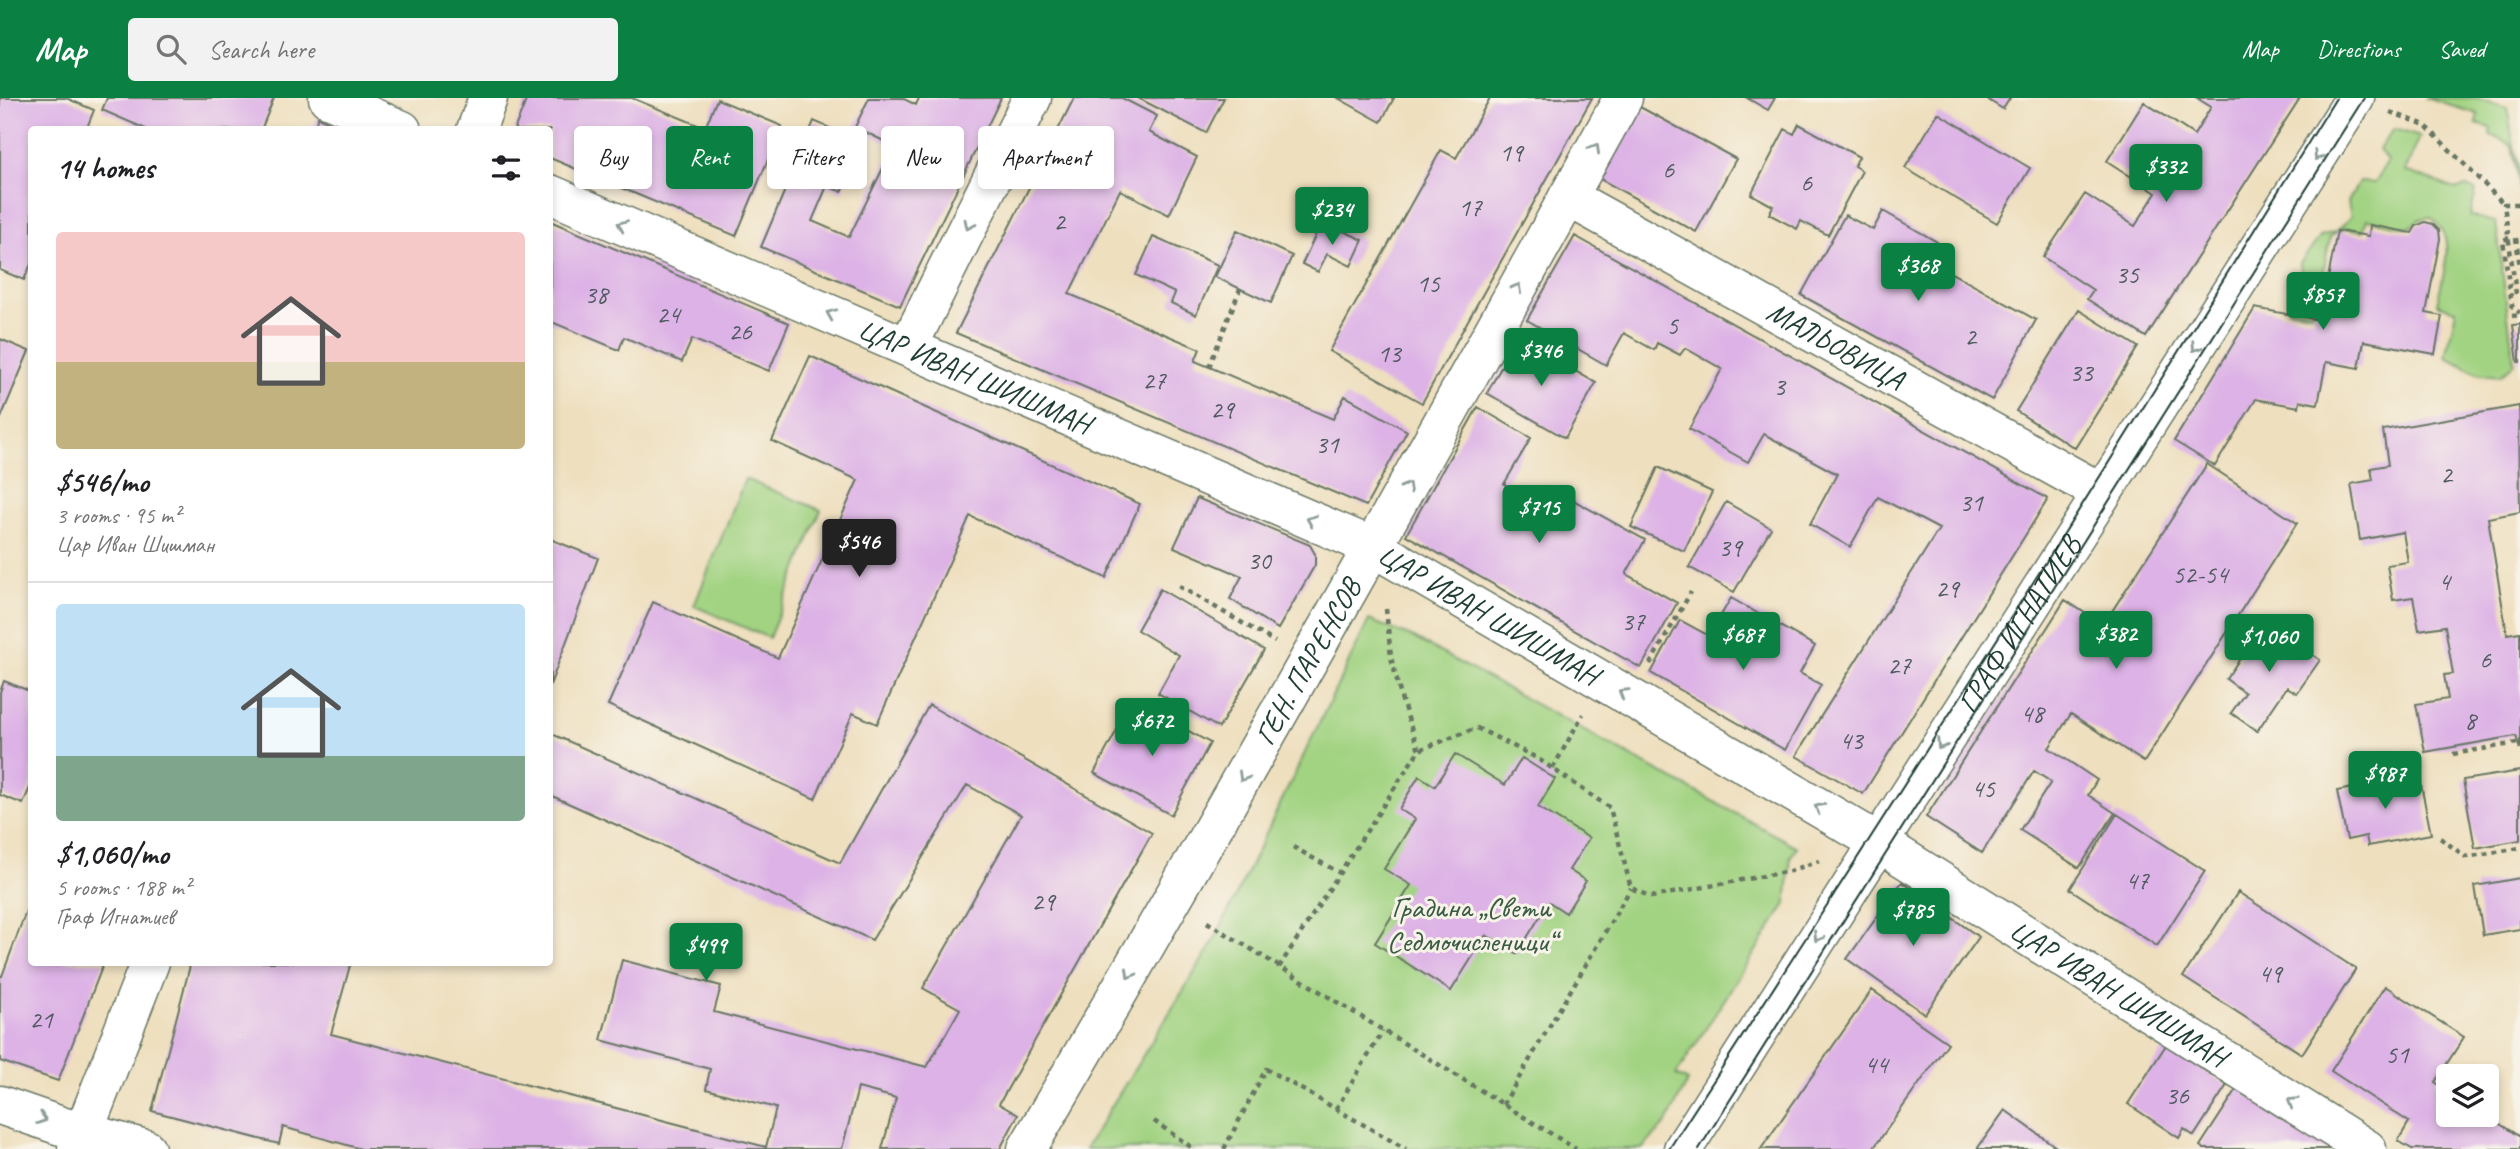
<!DOCTYPE html>
<html lang="en">
<head>
<meta charset="utf-8">
<style>
	body { margin:0; font-family:Caveat,sans-serif; background:#f2f2f2; color:#202124; height:100vh; display:flex; flex-direction:column; font-size:26px; white-space:nowrap }
	* { box-sizing:border-box; margin:0 }
	p { font-size:23px; color:#757577 }
	.icon { flex:none; width:38px; height:38px; fill:none; stroke:currentColor; stroke-width:2; stroke-linecap:round; stroke-linejoin:round }
	.map { position:relative; flex:1; overflow:hidden }
	.drawer { position:absolute; left:28px; top:28px; width:525px; height:840px; display:flex; flex-direction:column; background:#fff; border-radius:7px; box-shadow:0 4px 10px #0003 }
	.drawer>* { flex:none }
	.hud { position:absolute; left:574px; top:28px; width:665px; height:63px; display:flex; gap:14px }
	.fabs { position:absolute; left:2436px; top:966px; display:grid; gap:14px }
	.fabs a { display:grid; place-items:center; width:63px; height:63px; border-radius:7px; background:#fff; box-shadow:0 4px 10px #0003; font-size:35px }
	.price { position:absolute; translate:-50% -60px; padding:0 16px; border-radius:7px; background:#0b8043; color:#fff; font-size:23px; line-height:46px; filter:drop-shadow(0 2px 4px #0008) }
	.price::after { content:''; position:absolute; left:50%; top:42px; width:21px; height:16px; margin-left:-10px; background:inherit; clip-path:polygon(0 0,100% 0,50% 100%) }
	.price.selected { background:#222; color:#fff }
	ul { padding:0; list-style:none }
	li { display:grid; align-content:center; gap:14px; height:371px; padding:0 28px }
	li+li { border-top:2px solid #e0e0e0 }
	li span { display:grid; place-items:center; height:217px; border-radius:7px; color:#555 }
	li>.icon { margin-inline-start:auto }
	span .icon { width:126px; height:126px; fill:#fffc; stroke-width:1 }
	li b { font-size:30px }
	h2 { display:flex; justify-content:space-between; align-items:center; height:84px; padding:0 28px; font-size:30px }
	.chip { padding:0 24px; border-radius:7px; background:#fff; box-shadow:0 4px 10px #0003; font-size:24px; line-height:63px }
	.chip.selected { background:#0b8043; color:#fff }
	header { display:flex; align-items:center; gap:42px; box-sizing:border-box; height:98px; padding:0 35px; background:#0b8043; color:#fff }
	header strong { font-size:33px }
	nav { display:flex; gap:38px; margin-inline-start:auto; font-size:24px }
	.search { width:490px; height:63px; background:#f2f2f2; display:flex; align-items:center; gap:18px; box-sizing:border-box; padding:0 24px; border-radius:7px; color:#757577; font-size:26px }
	.map>svg:first-child { display:block }
	.green { fill:#a2d382; stroke:#60885b; stroke-width:2 }
	.building { fill:#ddb2e6 }
	.lines { fill:none; stroke-linecap:round; stroke-linejoin:round }
	.minor-casing { stroke:#677664; stroke-width:41 }
	.path { stroke:#677664; stroke-width:4.5; stroke-dasharray:5 5; stroke-linecap:butt }
	.minor { stroke:#fff; stroke-width:38 }
	.tram { stroke:#1f3d34; stroke-width:2 }
	.oneway { stroke:#8f9e9a }
	.labels { text-anchor:middle; dominant-baseline:central; stroke-width:6; stroke-linejoin:round; paint-order:stroke }
	.number-label { font-size:26px; fill:#4e5a60 }
	.street-label { font-size:30px; fill:#1f3d34; stroke:#f7f3e8 }
	.park-label { font-size:30px; fill:#395b44; stroke:#f7f3e8 }
</style>
</head>
<body>
<header>
<strong>Map</strong>
<div class="search"><svg class="icon" aria-label="search" viewBox="0 0 24 24"><circle cx="10" cy="10" r="6"/><path d="M15 15l6 6"/></svg>Search here</div>
<nav><a>Map</a><a>Directions</a><a>Saved</a></nav>
</header>
<div class="map">
<svg width="2520" height="1051" viewBox="0 0 2520 1051">
	<rect width="100%" height="100%" fill="#f7f3e8"/>
	<filter id="ink" filterUnits="userSpaceOnUse"><feTurbulence type="fractalNoise" baseFrequency=".0143" numOctaves="2"/><feDisplacementMap in="SourceGraphic" scale="14" xChannelSelector="R" yChannelSelector="G"/><feConvolveMatrix kernelMatrix="1 2 1 2 8 2 1 2 1" color-interpolation-filters="sRGB"/></filter>
	<filter id="wash" filterUnits="userSpaceOnUse"><feTurbulence type="fractalNoise" baseFrequency=".00686" numOctaves="4" result="noise"/><feDisplacementMap in="SourceGraphic" scale="28" xChannelSelector="R" yChannelSelector="G"/><feGaussianBlur stdDeviation="1.57" result="paint"/><feColorMatrix in="noise" values="0 0 0 0 0 0 0 0 0 0 0 0 0 0 0 0 0 1.4 0 .05"/><feComposite in="paint" operator="in"/></filter>
	<g filter="url(#wash)">
		<rect width="100%" height="100%" fill="#eedfbe"/>
		<path class="green" d="M2425,0H2477L2507,10L2520,80V95L2512,47L2490,37L2491,30L2476,26L2478,16Z
			M2394,31L2420,39L2405,73L2456,91L2467,89L2476,93L2470,118L2496,124L2514,265L2500,278L2480,276L2446,259L2456,212L2437,206C2442,178 2459,139 2430,119L2420,121L2409,130L2367,121L2363,133L2345,130L2330,139L2322,181H2317L2311,215L2288,211L2303,188L2300,165L2321,138L2337,133L2351,118L2348,104L2359,84L2375,85L2387,63L2379,51Z
			M745,381L821,412L769,540L694,508Z
			M1369,522L1414,540L1797,749L1791,758L1786,806L1676,977L1688,983L1667,1024L1642,1051H1085L1214,843Z"/>
		<g id="blocks">
			<path class="building" d="M0,0H66L94,12L86,32H32V164L24,182L0,172Z
				M107,0H274L261,32H148L102,12Z
				M527,0H632L705,30L717,1L782,28L736,138L550,60V32H514Z
				M869,0H902L916,7L919,0H1001L900,208L761,149L814,23L848,38L839,59L854,65L842,94L827,88L812,123L849,139L894,48L855,29Z
				M1074,0H1122L1157,18L1149,34L1197,59L1169,117L1120,92L1069,196L1200,251L1195,263L1333,321L1345,298L1407,333L1366,408L956,235Z
				M1138,0H1224L1206,35Z
				M1338,0H1394L1381,24Z
				M1490,0H1592L1422,305L1329,253L1441,52L1456,60Z
				M1747,0H1775L1768,12Z
				M1985,0H2010L2003,11Z
				M2197,0H2300L2146,239L2087,201L2093,192L2043,159L2085,96L2135,128L2156,95L2107,63L2144,4L2194,37L2211,9Z
				M1640,9L1736,61L1696,134L1600,81Z
				M1938,15L2030,70L1997,125L1905,70Z
				M318,19L346,32H313Z
				M1799,26L1859,59L1854,68L1862,73L1828,137L1801,123L1797,131L1769,116L1773,108L1751,96L1785,31L1794,36Z
				M1883,113L1937,144L1928,162L2036,222L1992,302L1801,197L1845,117L1873,132Z
				M550,123L789,225L769,273L692,241L682,264L624,239L619,252L552,224L550,230Z
				M1322,123L1363,142L1351,168L1327,156L1318,174L1302,166Z
				M2425,124L2433,126L2439,132L2440,141L2426,215L2442,218L2435,256L2364,243L2359,270L2326,264L2318,306L2300,303L2299,309L2256,301L2215,368L2174,343L2255,210L2314,221L2321,185L2327,186L2337,133L2369,138L2370,127L2412,135L2416,128Z
				M1237,132L1292,158L1271,205L1215,179Z
				M1575,138L2048,401L1863,696L1796,658L1939,431L1878,399L1850,449L1810,426L1837,376L1764,336L1748,364L1689,331L1722,271L1685,250L1680,257L1657,245L1654,252L1624,235L1606,267L1527,222Z
				M1153,139L1218,167L1196,217L1171,205L1175,195L1136,177Z
				M2079,212L2138,249L2075,350L2016,313Z
				M2520,226V264H2518L2513,227Z
				M1517,240L1596,285L1565,340L1487,295Z
				M0,241L29,253L0,322Z
				M810,258L1140,406L1106,480L970,418L877,626L853,615L815,701L608,607L653,504L778,560L858,382L772,343Z
				M2519,308L2520,414L2488,420L2507,536L2520,534V652L2516,638L2425,654L2416,606L2448,601L2444,577L2453,576L2445,528L2419,532L2413,499L2393,502L2387,467L2408,464L2403,434L2360,442L2351,386L2373,382L2371,370L2388,367L2383,332Z
				M1478,309L1531,340L1504,386L1547,410L1557,393L1645,442L1626,476L1677,505L1641,570L1406,437Z
				M2207,366L2297,425L2144,664L2071,616L2049,650L2097,682L2088,697L2115,715L2079,770L2020,732L2051,684L2034,673L1982,755L1926,719L2065,502L2103,527Z
				M1658,369L1712,394L1684,453L1631,429Z
				M1197,400L1310,447L1315,456V467L1278,531L1230,501L1242,478L1174,449Z
				M1726,404L1771,430L1734,494L1689,469Z
				M550,441L598,460L550,587Z
				M1160,491L1264,552L1219,630L1158,595L1179,557L1137,532Z
				M1731,500L1815,548L1800,575L1821,587L1785,652L1651,575L1680,522L1709,538Z
				M2265,524L2320,562L2297,595L2287,589L2257,633L2231,615L2245,595L2226,581Z
				M4,583L32,594V685L23,706L0,697V594Z
				M1133,602L1210,645L1171,717L1094,675Z
				M929,607L1152,735L999,1006L1018,1017L1000,1051H882L896,1000L858,990L842,1051H361L283,1029L279,1046L152,1013L191,864H351L331,936L766,1049L776,1010L706,991L710,971L601,942L622,862L721,888L714,914L927,969L960,911L923,890L1021,717L967,687L872,842L550,697V635L840,765Z
				M1455,656L1505,687L1522,660L1538,670L1555,681L1538,709L1589,740L1569,772L1586,783L1566,815L1549,804L1517,856L1486,837L1451,893L1375,845L1411,787L1384,771L1415,721L1399,711L1419,678L1435,688Z
				M2520,673V742L2475,750L2463,682Z
				M2419,677L2431,736L2368,748L2366,738L2347,742L2337,693Z
				M2117,716L2205,773L2157,848L2070,791Z
				M2520,780V831L2483,837L2475,788Z
				M1902,784L1979,839L1925,916L1847,861Z
				M2238,794L2356,871L2302,956L2183,879Z
				M31,800L32,864H104L58,983L0,963V878H2Z
				M2385,888L2464,939L2435,984L2448,993V1017H2486L2520,1039V1051H2412L2398,1043L2409,1024L2331,973Z
				M1872,892L1948,945L1873,1051H1761Z
				M2166,947L2227,987L2194,1038L2184,1031L2179,1040L2128,1006Z
				M2239,988L2335,1051H2204L2200,1048Z
				M2005,1012L2059,1051H1977Z"/>
		</g>
	</g>
	<g filter="url(#ink)">
		<use href="#blocks" fill-opacity="0" stroke="#677664" stroke-width="2"/>
		<g class="lines">
			<defs>
				<g id="minor">
					<path d="M328,0L402,32"/>
					<path d="M476,32L488,0"/>
					<path id="s1" d="M550,96L1373,449L1878,744L2367,1051"/>
					<path id="s2" d="M1568,99L2102,395"/>
					<path d="M908,249L1032,0"/>
					<path d="M0,1007L61,1028L146,1051"/>
					<path d="M77,1051L150,864"/>
					<path id="s3" d="M1027,1051C1231,704 1428,352 1623,0"/>
					<path id="s4" d="M1683,1051L2355,0"/>
				</g>
			</defs>
			<use href="#minor" class="minor-casing"/>
			<path class="path" d="M2390,14L2425,27L2504,106
				M2509,140L2503,142L2512,208L2520,215
				M2516,140L2520,170
				M2516,196L2504,106H2520
				M2512,218L2520,217
				M1209,269L1240,191
				M1179,488L1275,544
				M1386,511L1391,559L1402,603L1419,652
				M1650,566L1691,494
				M2453,656L2517,645
				M1553,670L1583,616
				M2440,740L2466,759L2520,750
				M1293,749L1340,775
				M1207,824L1576,1051
				M1279,869L1419,652L1477,630L1537,660L1610,710L1631,790L1651,799L1790,773L1819,763
				M1503,1007L1631,790
				M1336,1011L1383,933
				M1154,1023L1194,1051
				M1224,1051L1266,971L1406,1051"/>
			<use href="#minor" class="minor"/>
			<path class="tram" d="M1669,1051C1896,703 2118,353 2336,0
				M1699,1051L2364,0"/>
		</g>
		<defs><path id="oneway-chevron" d="M-2-3.5L2.5 0L-2 3.5" fill="none" stroke-width="1.6" stroke-linecap="round" stroke-linejoin="round" transform="scale(1.75)"/></defs>
		<g class="oneway">
			<use href="#oneway-chevron" transform="translate(1595 50) rotate(-61)"/>
			<use href="#oneway-chevron" transform="translate(2318 58) rotate(123)"/>
			<use href="#oneway-chevron" transform="translate(622 127) rotate(-157)"/>
			<use href="#oneway-chevron" transform="translate(969 127) rotate(116)"/>
			<use href="#oneway-chevron" transform="translate(1517 190) rotate(-61)"/>
			<use href="#oneway-chevron" transform="translate(831 216) rotate(-157)"/>
			<use href="#oneway-chevron" transform="translate(2196 249) rotate(123)"/>
			<use href="#oneway-chevron" transform="translate(1407 389) rotate(-61)"/>
			<use href="#oneway-chevron" transform="translate(1311 422) rotate(-157)"/>
			<use href="#oneway-chevron" transform="translate(1623 595) rotate(-149)"/>
			<use href="#oneway-chevron" transform="translate(1941 647) rotate(123)"/>
			<use href="#oneway-chevron" transform="translate(1243 679) rotate(120)"/>
			<use href="#oneway-chevron" transform="translate(1819 710) rotate(-150)"/>
			<use href="#oneway-chevron" transform="translate(1818 839) rotate(122)"/>
			<use href="#oneway-chevron" transform="translate(1130 876) rotate(120)"/>
			<use href="#oneway-chevron" transform="translate(2292 1004) rotate(-148)"/>
			<use href="#oneway-chevron" transform="translate(42 1021) rotate(19)"/>
		</g>
	</g>
	<g class="labels">
		<g class="number-label">
			<text x="1511" y="54">19</text>
			<text x="1668" y="71">6</text>
			<text x="1806" y="84">6</text>
			<text x="1470" y="109">17</text>
			<text x="1059" y="123">2</text>
			<text x="2127" y="176">35</text>
			<text x="1428" y="185">15</text>
			<text x="596" y="196">38</text>
			<text x="668" y="216">24</text>
			<text x="1672" y="227">5</text>
			<text x="740" y="233">26</text>
			<text x="1970" y="238">2</text>
			<text x="1389" y="255">13</text>
			<text x="2081" y="274">33</text>
			<text x="1154" y="282">27</text>
			<text x="1779" y="288">3</text>
			<text x="1222" y="311">29</text>
			<text x="1327" y="346">31</text>
			<text x="2446" y="376">2</text>
			<text x="1971" y="404">31</text>
			<text x="1730" y="449">39</text>
			<text x="1259" y="462">30</text>
			<text x="2200" y="476">52-54</text>
			<text x="2444" y="483">4</text>
			<text x="1947" y="490">29</text>
			<text x="1633" y="523">37</text>
			<text x="2485" y="561">6</text>
			<text x="1899" y="567">27</text>
			<text x="2032" y="615">48</text>
			<text x="2470" y="622">8</text>
			<text x="1851" y="642">43</text>
			<text x="1983" y="690">45</text>
			<text x="2137" y="782">47</text>
			<text x="1043" y="803">29</text>
			<text x="2270" y="875">49</text>
			<text x="41" y="921">21</text>
			<text x="2397" y="956">51</text>
			<text x="1876" y="966">44</text>
			<text x="2177" y="997">36</text>
		</g>
		<g class="street-label">
			<text stroke="none"><textPath href="#s2" startOffset="306">МАЛЬОВИЦА</textPath></text>
			<text stroke="none"><textPath href="#s1" startOffset="462">ЦАР ИВАН ШИШМАН</textPath></text>
			<text stroke="none"><textPath href="#s1" startOffset="1029">ЦАР ИВАН ШИШМАН</textPath></text>
			<text stroke="none"><textPath href="#s4" startOffset="623">ГРАФ ИГНАТИЕВ</textPath></text>
			<text stroke="none"><textPath href="#s3" startOffset="562">ГЕН. ПАРЕНСОВ</textPath></text>
			<text stroke="none"><textPath href="#s1" startOffset="1764">ЦАР ИВАН ШИШМАН</textPath></text>
		</g>
		<g class="park-label">
			<text x="1471" y="809">Градина „Свети<tspan x="1471" dy="34">Седмочисленици“</tspan></text>
		</g>
	</g>
</svg>
<div class="fabs">
<a><svg class="icon" aria-label="layers" viewBox="0 0 24 24"><path d="M12 4l9 5-9 5-9-5zM3 14l9 5 9-5"/></svg></a>
</div>
<b class="price" style="left:2166px;top:106px">$332</b>
<b class="price" style="left:1332px;top:149px">$234</b>
<b class="price" style="left:1918px;top:205px">$368</b>
<b class="price" style="left:2323px;top:234px">$857</b>
<b class="price" style="left:1541px;top:290px">$346</b>
<b class="price" style="left:1539px;top:447px">$715</b>
<b class="price selected" style="left:859px;top:481px">$546</b>
<b class="price" style="left:2116px;top:573px">$382</b>
<b class="price" style="left:1743px;top:574px">$687</b>
<b class="price" style="left:2269px;top:576px">$1,060</b>
<b class="price" style="left:1152px;top:660px">$672</b>
<b class="price" style="left:2385px;top:713px">$987</b>
<b class="price" style="left:1913px;top:850px">$785</b>
<b class="price" style="left:706px;top:885px">$499</b>
<div class="hud">
<a class="chip">Buy</a>
<a class="chip selected">Rent</a>
<a class="chip">Filters</a>
<a class="chip">New</a>
<a class="chip">Apartment</a>
</div>
<section class="drawer">
<h2>14 homes<svg class="icon" aria-label="filters" viewBox="0 0 24 24"><path d="M4 7h16M4 17h16"/><circle cx="9" cy="7" r="2"/><circle cx="15" cy="17" r="2"/></svg></h2>
<ul>
<li><span style="background:linear-gradient(#f6c9c9 60%,#c2b280 0)"><svg class="icon" aria-label="home" viewBox="0 0 24 24"><path d="M3 11l9-7 9 7M6 9v11h12V9"/></svg></span><div><b>$546/mo</b><p>3 rooms · 95 m²</p><p>Цар Иван Шишман</p></div></li>
<li><span style="background:linear-gradient(#bfe0f5 70%,#7fa58c 0)"><svg class="icon" aria-label="home" viewBox="0 0 24 24"><path d="M3 11l9-7 9 7M6 9v11h12V9"/></svg></span><div><b>$1,060/mo</b><p>5 rooms · 188 m²</p><p>Граф Игнатиев</p></div></li>
</ul>
</section>
</div>
</body>
</html>
